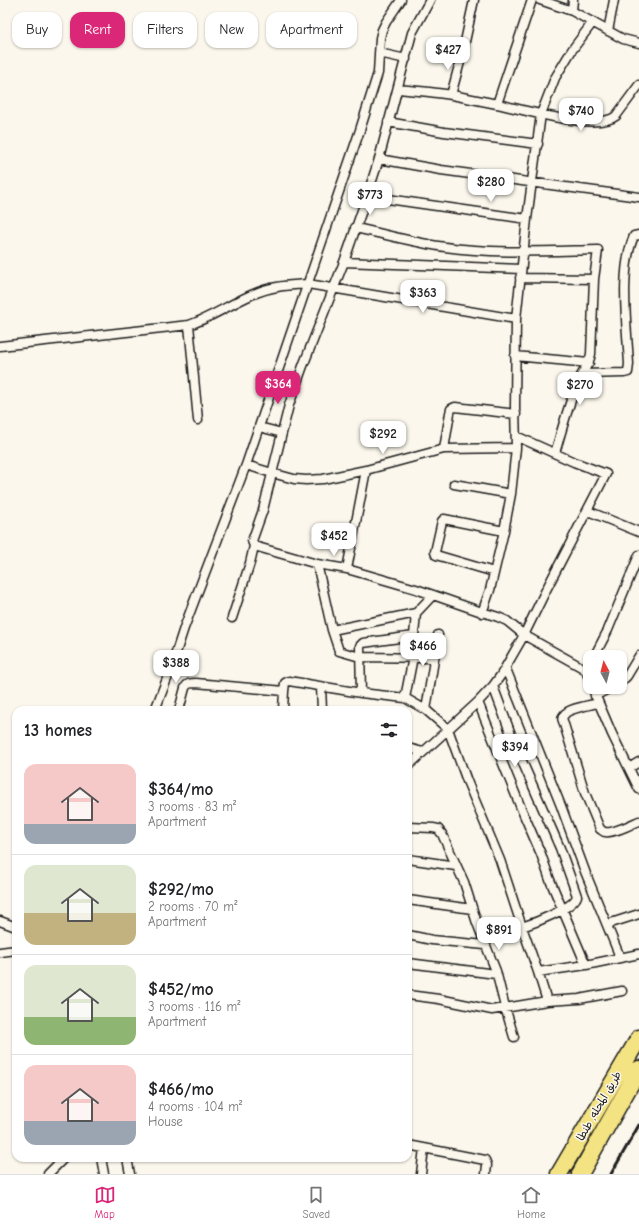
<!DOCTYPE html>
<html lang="en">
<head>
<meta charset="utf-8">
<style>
	body { margin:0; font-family:"Comic Neue","Playpen Sans Arabic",sans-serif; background:#f2f2f2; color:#202124; height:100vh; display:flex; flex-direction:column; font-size:15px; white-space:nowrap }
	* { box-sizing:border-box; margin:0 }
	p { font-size:13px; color:#757577 }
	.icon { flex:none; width:22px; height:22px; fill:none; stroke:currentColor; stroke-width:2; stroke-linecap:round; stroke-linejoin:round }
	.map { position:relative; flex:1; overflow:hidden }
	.side { position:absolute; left:12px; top:706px; width:400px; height:456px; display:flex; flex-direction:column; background:#fff; border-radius:12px; box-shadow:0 1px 3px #0004 }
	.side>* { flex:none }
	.banner { position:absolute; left:12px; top:12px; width:400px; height:36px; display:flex; gap:8px }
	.needle { width:26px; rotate:353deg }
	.fabs { position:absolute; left:583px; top:650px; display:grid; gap:8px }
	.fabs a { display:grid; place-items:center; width:44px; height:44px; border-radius:8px; background:#fff; box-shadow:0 1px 3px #0004; font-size:20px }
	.price { position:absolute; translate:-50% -34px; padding:0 9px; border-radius:8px; background:#fff; color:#222; font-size:13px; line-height:26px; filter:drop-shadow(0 1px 2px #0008) }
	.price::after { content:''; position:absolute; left:50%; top:24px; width:12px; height:9px; margin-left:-6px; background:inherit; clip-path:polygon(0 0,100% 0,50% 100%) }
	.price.current { background:#db2777; color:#fff }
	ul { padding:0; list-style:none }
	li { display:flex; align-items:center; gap:12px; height:100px; padding:0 12px }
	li+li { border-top:1px solid #e0e0e0 }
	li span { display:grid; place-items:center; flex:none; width:112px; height:80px; border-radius:12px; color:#555 }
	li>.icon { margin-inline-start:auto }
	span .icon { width:48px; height:48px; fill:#fffc; stroke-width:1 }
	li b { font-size:17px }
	h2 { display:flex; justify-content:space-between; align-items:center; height:48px; padding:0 12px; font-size:17px }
	.chip { padding:0 14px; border-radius:12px; background:#fff; box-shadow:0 1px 3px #0004; font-size:14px; line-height:36px }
	.chip.current { background:#db2777; color:#fff }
	.tab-bar { display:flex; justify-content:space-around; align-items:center; height:56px; border-top:1px solid #e0e0e0; background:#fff; font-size:11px; color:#757577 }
	.tab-bar a { display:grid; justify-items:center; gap:2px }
	.tab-bar .current { color:#db2777 }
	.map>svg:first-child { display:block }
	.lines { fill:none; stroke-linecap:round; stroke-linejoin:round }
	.street-casing { stroke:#1c1c1c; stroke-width:11 }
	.highway-casing { stroke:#1c1c1c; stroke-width:19 }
	.street { stroke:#fbf7ec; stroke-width:8 }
	.highway { stroke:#f4e382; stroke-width:16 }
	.rail { stroke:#1c1c1c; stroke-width:3 }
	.labels { text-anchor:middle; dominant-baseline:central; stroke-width:3; stroke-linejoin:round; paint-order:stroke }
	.street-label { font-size:11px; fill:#1c1c1c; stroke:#fbf7ec }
</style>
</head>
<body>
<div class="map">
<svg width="639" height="1174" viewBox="0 0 639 1174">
	<rect width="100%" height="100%" fill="#fbf7ec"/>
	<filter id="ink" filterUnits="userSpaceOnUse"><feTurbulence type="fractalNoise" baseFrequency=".025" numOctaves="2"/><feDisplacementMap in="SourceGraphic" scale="8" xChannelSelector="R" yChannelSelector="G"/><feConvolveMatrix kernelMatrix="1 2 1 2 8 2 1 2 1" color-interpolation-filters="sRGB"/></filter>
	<g filter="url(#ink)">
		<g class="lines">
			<defs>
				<path id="street" d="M540,0L572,11L623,39L639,43
					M572,11L573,0
					M608,31L614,0
					M379,53L406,59
					M398,89C416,91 434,92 452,95C467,98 482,101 497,104C522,109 596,132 616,116L639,85
					M451,95L463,51L474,0
					M497,104L532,0
					M388,122L444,132L538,144
					M379,159L441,170L639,197
					M367,196L527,219
					M355,228C385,234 415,243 445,247C494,254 548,251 598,250L594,279L591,354C589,365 582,372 578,382C568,405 562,430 555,453
					M344,262L521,269
					M520,278L594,279
					M189,325L198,420
					M0,346L189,325C219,315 246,292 277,287C287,285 298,285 308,284L516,319
					M515,356L589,363
					M582,374L624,373L628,372L629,364C627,327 619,270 634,236L639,235
					M259,427L282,433
					M444,449L450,413L451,409L455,407L516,414
					M246,465L272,473L294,479L306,480L323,479L366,470L444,449L516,448
					M454,484L511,494
					M588,511L639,532
					M254,546L317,564L347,569L416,589L479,611L498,617L507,621L524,635L583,668L586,671L590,680
					M317,564L332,630L339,651L360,657L434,658
					M347,569L366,470
					M494,572L436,555L435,552L442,521L444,519L504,531
					M482,613L490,590L504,531L511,494L516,448L515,406L516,319L527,219L541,114L555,78L572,50L593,22
					M232,618L250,563L254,546L252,541L263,510L289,405L303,366L344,262L367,196L379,159L412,33L430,0
					M332,630L416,613L433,595
					M594,657L608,630L639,555
					M506,669L561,806L586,874L620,957
					M620,683L627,676L639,656
					M493,686L515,745L560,848L577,896C574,908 534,923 522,927
					M321,687L322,710
					M592,687L612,734L639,789
					M361,693L360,646L363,643L414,636L416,613
					M595,696L612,687
					M405,698L413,657
					M478,702L521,808L541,854L550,880L586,965
					M598,703C591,705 568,708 564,715C562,717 562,719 563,721L585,793L600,829C602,830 603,832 605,832C612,834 632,824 639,821
					M155,710L170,671L184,628L246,465L360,130L378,73L380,38L382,30L386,22L401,0
					M179,710L185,688C187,683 191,683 196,683L284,691L285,683L289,681L361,693L405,698L426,710L448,729L467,781L500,860L522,927L538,972L547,1001
					M283,710L284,691
					M426,710L438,635
					M408,748L423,752
					M408,766L478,702L493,686L501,675L524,635L546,590L606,474L574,462L516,436
					M629,768L639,762
					M408,827L433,828L438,829L442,834L464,882L477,923L496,971L505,1007L514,1037
					M408,859L456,866
					M408,900L472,909
					M0,921L16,927
					M608,924L639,914
					M408,935L432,940L485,945
					M0,952L16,950
					M408,963L496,974
					M538,972L586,965L639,954
					M408,995L439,999L492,1010L547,1001L579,999L622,991
					M408,1145L485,1160L487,1165L486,1174
					M101,1158L104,1174
					M127,1158L130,1174
					M48,1174L64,1158
					M421,1174L424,1148"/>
				<path id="highway" d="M559,1174L639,1038
					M580,1174L639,1069"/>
			</defs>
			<use href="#street" class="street-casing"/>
			<use href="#highway" class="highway-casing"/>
			<use href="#street" class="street"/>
			<use href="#highway" class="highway"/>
			<path class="rail" d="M611,1174L639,1125"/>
		</g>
	</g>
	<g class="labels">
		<g class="street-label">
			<text transform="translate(599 1106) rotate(-60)">طريق المحله, طنطا</text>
		</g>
	</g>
</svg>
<div class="fabs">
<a><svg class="needle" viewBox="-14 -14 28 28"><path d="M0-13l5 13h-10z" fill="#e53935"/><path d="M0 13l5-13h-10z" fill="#757577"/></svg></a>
</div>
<b class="price" style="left:448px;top:71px">$427</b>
<b class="price" style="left:581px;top:132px">$740</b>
<b class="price" style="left:491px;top:203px">$280</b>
<b class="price" style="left:370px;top:216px">$773</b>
<b class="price" style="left:423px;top:314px">$363</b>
<b class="price current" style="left:278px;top:405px">$364</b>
<b class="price" style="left:580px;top:406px">$270</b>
<b class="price" style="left:383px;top:455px">$292</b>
<b class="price" style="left:334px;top:557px">$452</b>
<b class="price" style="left:423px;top:667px">$466</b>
<b class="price" style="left:176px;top:684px">$388</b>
<b class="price" style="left:515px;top:768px">$394</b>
<b class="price" style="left:499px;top:951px">$891</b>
<div class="banner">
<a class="chip">Buy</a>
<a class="chip current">Rent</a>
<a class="chip">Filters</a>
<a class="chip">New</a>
<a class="chip">Apartment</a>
</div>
<section class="side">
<h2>13 homes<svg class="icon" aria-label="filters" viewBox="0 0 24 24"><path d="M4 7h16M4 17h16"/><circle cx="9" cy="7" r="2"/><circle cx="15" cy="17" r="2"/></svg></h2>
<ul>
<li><span style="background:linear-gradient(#f6c9c9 75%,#9aa5b1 0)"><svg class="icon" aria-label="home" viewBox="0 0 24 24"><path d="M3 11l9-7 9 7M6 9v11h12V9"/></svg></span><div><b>$364/mo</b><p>3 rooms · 83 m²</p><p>Apartment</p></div></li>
<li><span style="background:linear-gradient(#dfe7d0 60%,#c2b280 0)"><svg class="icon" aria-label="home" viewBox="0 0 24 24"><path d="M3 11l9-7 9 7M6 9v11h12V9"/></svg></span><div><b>$292/mo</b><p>2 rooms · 70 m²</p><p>Apartment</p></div></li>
<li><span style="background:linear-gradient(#dfe7d0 65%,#8fb573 0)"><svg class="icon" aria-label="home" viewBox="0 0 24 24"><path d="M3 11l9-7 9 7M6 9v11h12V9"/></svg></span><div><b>$452/mo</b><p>3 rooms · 116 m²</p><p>Apartment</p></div></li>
<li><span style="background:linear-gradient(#f6c9c9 70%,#9aa5b1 0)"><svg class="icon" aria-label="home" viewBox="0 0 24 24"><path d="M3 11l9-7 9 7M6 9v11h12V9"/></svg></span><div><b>$466/mo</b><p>4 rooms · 104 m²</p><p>House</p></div></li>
</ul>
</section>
</div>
<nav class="tab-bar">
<a class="current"><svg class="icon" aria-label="map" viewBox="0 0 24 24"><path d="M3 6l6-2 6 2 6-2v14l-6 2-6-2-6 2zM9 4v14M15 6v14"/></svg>Map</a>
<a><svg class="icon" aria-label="saved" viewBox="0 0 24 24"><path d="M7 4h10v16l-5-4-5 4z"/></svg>Saved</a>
<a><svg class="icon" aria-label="home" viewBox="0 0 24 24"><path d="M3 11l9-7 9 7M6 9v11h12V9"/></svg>Home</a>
</nav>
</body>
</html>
